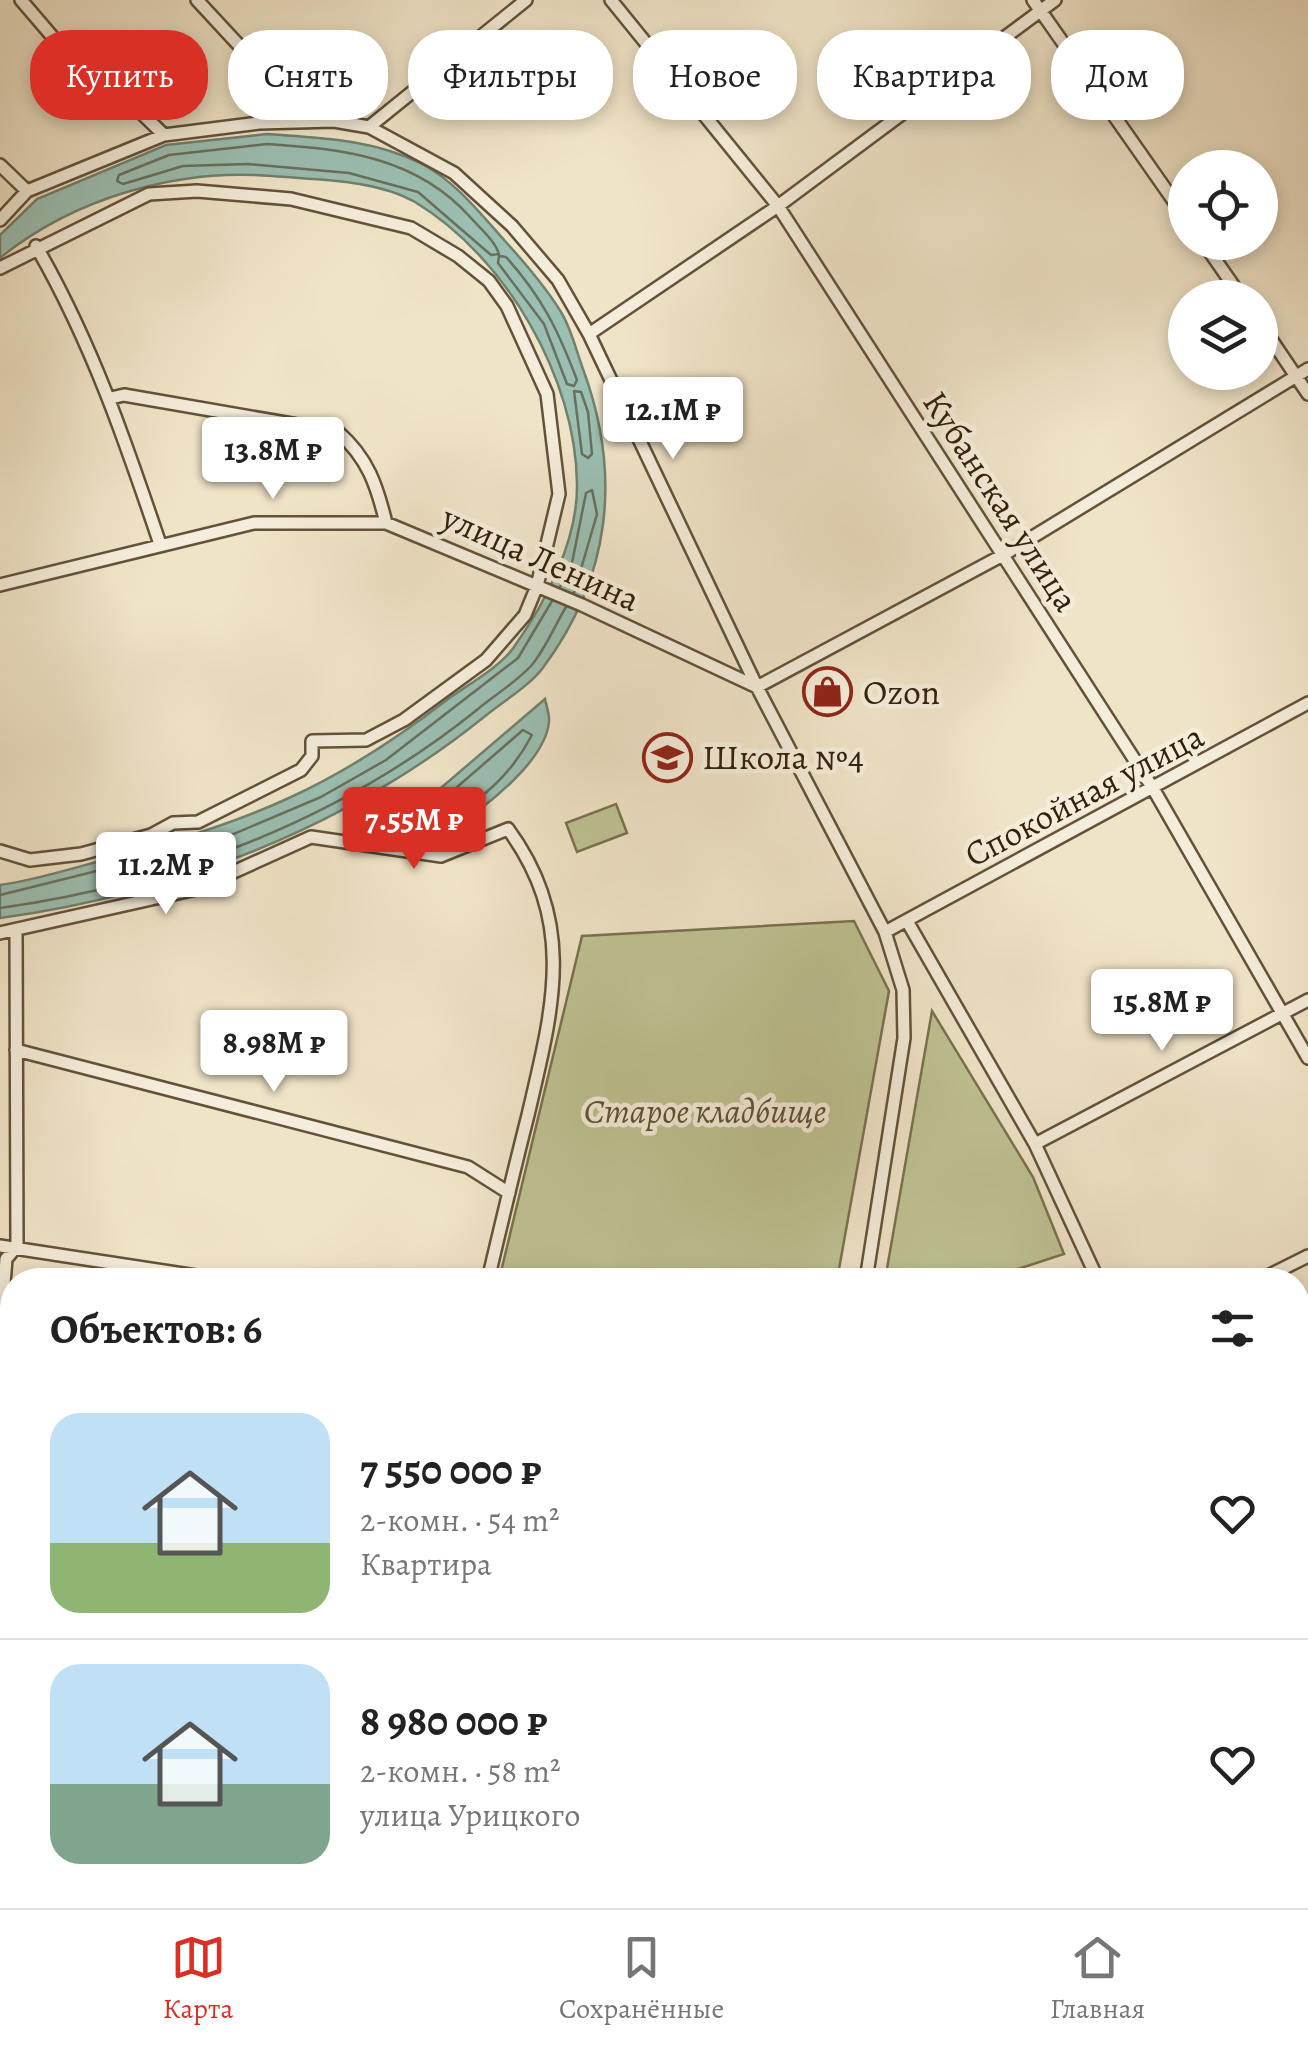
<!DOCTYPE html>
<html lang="ru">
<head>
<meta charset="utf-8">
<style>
	body { margin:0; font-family:Alegreya,serif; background:#f2f2f2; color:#222; height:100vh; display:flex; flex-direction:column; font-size:38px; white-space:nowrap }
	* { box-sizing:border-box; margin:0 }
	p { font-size:32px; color:#767676 }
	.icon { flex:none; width:55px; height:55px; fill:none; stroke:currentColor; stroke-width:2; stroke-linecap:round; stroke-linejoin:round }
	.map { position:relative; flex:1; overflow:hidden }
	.side { position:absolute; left:0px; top:1268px; width:1310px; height:642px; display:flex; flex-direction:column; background:#fff; border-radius:40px 40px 0 0; box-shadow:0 5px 15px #0003 }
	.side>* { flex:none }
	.top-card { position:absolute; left:30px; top:30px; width:1250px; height:90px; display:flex; gap:20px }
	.fabs { position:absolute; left:1168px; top:150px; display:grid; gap:20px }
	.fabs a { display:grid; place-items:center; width:110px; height:110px; border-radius:50%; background:#fff; box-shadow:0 5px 15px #0003; font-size:50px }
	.price { position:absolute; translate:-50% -85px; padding:0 22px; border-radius:10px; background:#fff; color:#222; font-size:32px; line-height:65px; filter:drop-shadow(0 2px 5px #0008) }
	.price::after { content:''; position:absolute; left:50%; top:60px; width:30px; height:22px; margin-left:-15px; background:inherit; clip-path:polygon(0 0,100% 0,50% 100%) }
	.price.current { background:#d93025; color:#fff }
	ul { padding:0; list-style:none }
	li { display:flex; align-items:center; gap:30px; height:250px; padding:0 50px }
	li+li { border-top:2px solid #e0e0e0 }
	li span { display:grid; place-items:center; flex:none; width:280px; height:200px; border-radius:30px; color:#555 }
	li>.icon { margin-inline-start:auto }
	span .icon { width:120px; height:120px; fill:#fffc; stroke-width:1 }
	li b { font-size:42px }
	h2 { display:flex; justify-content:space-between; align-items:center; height:120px; padding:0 50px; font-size:42px }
	.tag { padding:0 35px; border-radius:40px; background:#fff; box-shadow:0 5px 15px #0003; font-size:35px; line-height:90px }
	.tag.current { background:#d93025; color:#fff }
	.dock { display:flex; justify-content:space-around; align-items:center; height:140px; border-top:2px solid #e0e0e0; background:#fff; font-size:28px; color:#767676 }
	.dock a { display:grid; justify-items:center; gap:5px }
	.dock .current { color:#d93025 }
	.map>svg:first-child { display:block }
	.green { fill:#bec292; stroke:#79724e; stroke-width:2.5 }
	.water { fill:#9bbfb2; stroke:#72806e; stroke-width:2.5 }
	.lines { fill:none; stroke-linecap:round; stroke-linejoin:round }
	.shore { stroke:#68705e; stroke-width:2.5 }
	.minor-casing { stroke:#635239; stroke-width:16 }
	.minor { stroke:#f5eddb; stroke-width:11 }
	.labels { text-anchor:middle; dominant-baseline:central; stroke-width:9; stroke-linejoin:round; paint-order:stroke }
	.street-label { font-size:35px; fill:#342109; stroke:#f5eddb }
	.poi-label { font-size:35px; fill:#342109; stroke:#f5eddb; text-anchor:start }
	.park-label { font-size:35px; font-style:italic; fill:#5d5132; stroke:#f5eddb }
</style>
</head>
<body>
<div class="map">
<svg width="1308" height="1908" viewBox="0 0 1308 1908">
	<rect width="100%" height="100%" fill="#f0e4c8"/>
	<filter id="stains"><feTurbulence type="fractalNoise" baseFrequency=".002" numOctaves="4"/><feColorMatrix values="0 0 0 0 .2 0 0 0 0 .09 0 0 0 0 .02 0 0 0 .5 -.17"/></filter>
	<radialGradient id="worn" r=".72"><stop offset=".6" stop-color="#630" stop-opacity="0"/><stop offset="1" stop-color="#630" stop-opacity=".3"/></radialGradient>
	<path class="green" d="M616,804L627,833L577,852L566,823Z
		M854,921L889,991L837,1280H499L582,936Z
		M932,1011L1033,1177L1064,1254L984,1280H885Z"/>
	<path class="water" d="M267,134C320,138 373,139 422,164C455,181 481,214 505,241C525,263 545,286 561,312C571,328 576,350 583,369C622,475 611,577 542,669C528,687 502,702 484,717C346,828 175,894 0,918V885C38,880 75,867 112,858C249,822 335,787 448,699C469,684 500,667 514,647C546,602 578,540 577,484C576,378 506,257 415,202C375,179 317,180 272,176C178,168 74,198 0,258V235L37,199L166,145Z
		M545,699C546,705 550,715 549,722C545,763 481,810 450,831L408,816Z"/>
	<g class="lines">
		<path class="shore" d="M267,144C344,149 417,157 471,218C481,229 495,241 499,254L491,255L418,192L349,173L248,164L183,166L123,184L117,181L119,175L169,155Z
			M499,256L506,257C542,297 558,330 577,380L574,386L567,384L544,324L498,263Z
			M574,391L581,392L588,412L592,454L588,458L582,454Z
			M560,587L571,568L586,493L592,490L597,514L574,593
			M523,730L532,735C512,773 485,797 449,819L434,814V807Z
			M0,895L217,841L321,797L386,760L518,658L552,601
			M0,908C173,884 342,819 478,709C495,695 516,682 531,666C545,650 555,625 566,607"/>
		<defs>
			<path id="minor" d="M21,0L81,70L130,102L164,135
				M197,0L247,54L334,121L369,127L454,173L512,226L558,280L589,334L757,687L885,932L903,990L904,1038L866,1280
				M611,0L778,206L1154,790L1308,1058
				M1033,0L1185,217
				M369,127L526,0
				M0,165L27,191
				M0,220L27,191L164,135L259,123L334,121
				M1203,242L1242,298
				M36,246C91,341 125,440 160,544
				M0,268L149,194L197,191L291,199L411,228L458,256L489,281L507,306L547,394L559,494L537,586L525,615L486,660L404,720L366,740L312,741V756L301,770L198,822L173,823L151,835L81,854L30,860L0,851
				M1260,323L1308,394
				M589,334L778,206L1055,0
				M111,398L124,395L338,432C368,458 377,486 386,523
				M0,585L254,523H386L582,605L757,687L1003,555L1308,369
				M907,921L1035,1144L1098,1280
				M885,932L1308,703
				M0,933L196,889L311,837L441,856L508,829C578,924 552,1011 528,1115C514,1170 501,1225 488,1280
				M16,1050L468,1167L509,1193
				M1035,1144L1308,1000
				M0,1246L223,1280
				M1260,1280L1308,1256
				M12,1416L4,1284L6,1259L17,1246L16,930
				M0,1508H12
				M1298,1515L1308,1509
				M1298,1626L1308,1646
				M1298,1750L1308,1744
				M0,1763L12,1764
				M447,1908L456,1898
				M1005,1908L1025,1898"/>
		</defs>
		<use href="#minor" class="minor-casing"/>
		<use href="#minor" class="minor"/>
	</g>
	<defs>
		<symbol id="shop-ring" viewBox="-11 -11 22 22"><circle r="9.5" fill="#f5eddb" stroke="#8f2418" stroke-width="1.5"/><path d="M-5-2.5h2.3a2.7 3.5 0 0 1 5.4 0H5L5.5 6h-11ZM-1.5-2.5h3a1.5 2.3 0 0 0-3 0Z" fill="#8f2418"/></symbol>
		<symbol id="school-ring" viewBox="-11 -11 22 22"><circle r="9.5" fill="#f5eddb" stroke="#8f2418" stroke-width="1.5"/><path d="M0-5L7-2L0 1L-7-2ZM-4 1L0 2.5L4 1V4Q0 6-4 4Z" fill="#8f2418"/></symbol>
	</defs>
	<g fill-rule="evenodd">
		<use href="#shop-ring" x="800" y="664" width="55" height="55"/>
		<use href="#school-ring" x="640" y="730" width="55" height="55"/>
	</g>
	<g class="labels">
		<g class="street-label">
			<text transform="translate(1001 501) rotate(57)">Кубанская улица</text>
			<text transform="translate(541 558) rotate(24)">улица Ленина</text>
			<text transform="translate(1084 795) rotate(-28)">Спокойная улица</text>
		</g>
		<g class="poi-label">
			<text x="863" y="692">Ozon</text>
			<text x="702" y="757">Школа №4</text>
		</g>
		<g class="park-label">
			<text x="705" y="1111">Старое кладбище</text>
		</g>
	</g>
	<rect width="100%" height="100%" filter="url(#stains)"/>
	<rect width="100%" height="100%" fill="url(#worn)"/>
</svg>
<div class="fabs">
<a><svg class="icon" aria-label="locate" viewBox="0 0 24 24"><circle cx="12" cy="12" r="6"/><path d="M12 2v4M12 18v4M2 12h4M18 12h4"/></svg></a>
<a><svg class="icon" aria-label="layers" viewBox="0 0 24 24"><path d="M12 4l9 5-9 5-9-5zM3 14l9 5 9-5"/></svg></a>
</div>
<b class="price" style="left:673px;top:462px">12.1M ₽</b>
<b class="price" style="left:273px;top:502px">13.8M ₽</b>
<b class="price current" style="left:414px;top:872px">7.55M ₽</b>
<b class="price" style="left:166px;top:917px">11.2M ₽</b>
<b class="price" style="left:1162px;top:1054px">15.8M ₽</b>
<b class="price" style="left:274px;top:1095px">8.98M ₽</b>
<div class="top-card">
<a class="tag current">Купить</a>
<a class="tag">Снять</a>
<a class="tag">Фильтры</a>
<a class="tag">Новое</a>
<a class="tag">Квартира</a>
<a class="tag">Дом</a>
</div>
<section class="side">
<h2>Объектов: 6<svg class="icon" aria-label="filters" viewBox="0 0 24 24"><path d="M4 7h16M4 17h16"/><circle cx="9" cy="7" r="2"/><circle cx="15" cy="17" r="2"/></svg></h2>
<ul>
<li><span style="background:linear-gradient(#bfe0f5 65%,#8fb573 0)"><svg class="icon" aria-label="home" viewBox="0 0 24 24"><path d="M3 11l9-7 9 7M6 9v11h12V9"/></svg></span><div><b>7 550 000 ₽</b><p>2-комн. · 54 m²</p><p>Квартира</p></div><svg class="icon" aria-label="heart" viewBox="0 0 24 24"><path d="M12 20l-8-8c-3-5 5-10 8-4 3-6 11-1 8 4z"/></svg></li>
<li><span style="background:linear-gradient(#bfe0f5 60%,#7fa58c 0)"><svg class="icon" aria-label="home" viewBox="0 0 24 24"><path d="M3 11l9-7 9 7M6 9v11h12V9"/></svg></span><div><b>8 980 000 ₽</b><p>2-комн. · 58 m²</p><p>улица Урицкого</p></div><svg class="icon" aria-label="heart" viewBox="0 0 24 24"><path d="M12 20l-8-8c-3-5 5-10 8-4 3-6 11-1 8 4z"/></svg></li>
</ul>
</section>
</div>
<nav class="dock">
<a class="current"><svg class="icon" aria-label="map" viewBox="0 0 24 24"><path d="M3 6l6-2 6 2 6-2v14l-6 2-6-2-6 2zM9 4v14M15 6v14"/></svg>Карта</a>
<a><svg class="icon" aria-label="saved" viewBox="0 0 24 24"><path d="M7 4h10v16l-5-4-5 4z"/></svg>Сохранённые</a>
<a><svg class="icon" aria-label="home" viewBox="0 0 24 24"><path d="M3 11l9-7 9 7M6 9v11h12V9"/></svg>Главная</a>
</nav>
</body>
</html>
